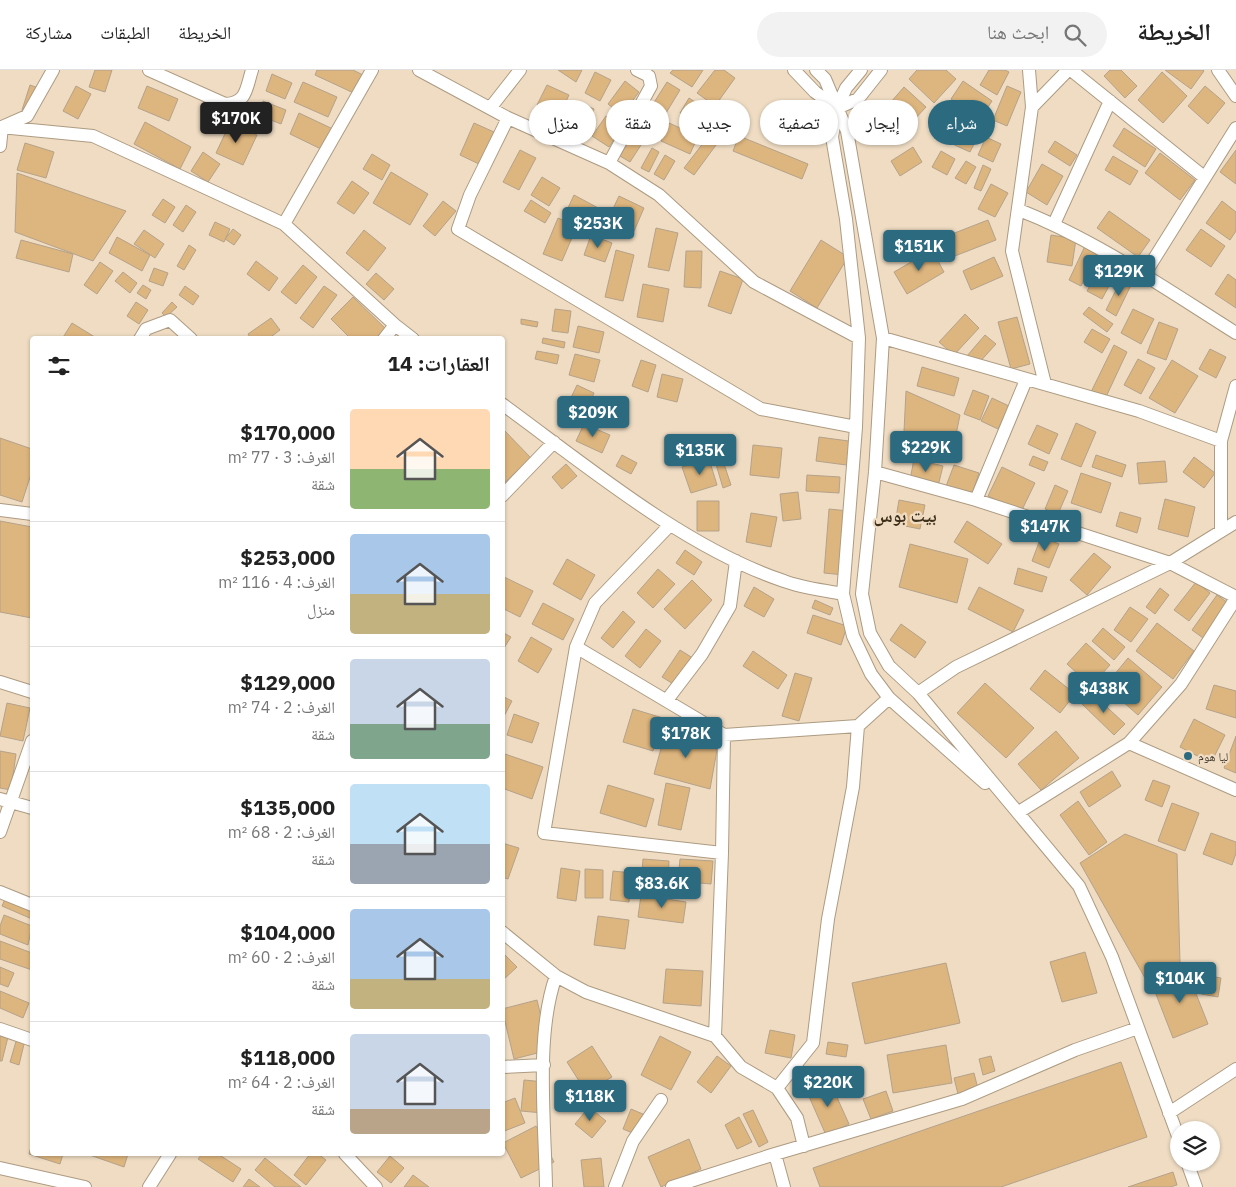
<!DOCTYPE html>
<html lang="ar">
<head>
<meta charset="utf-8">
<style>
	body { margin:0; font-family:"IBM Plex Sans","Noto Naskh Arabic",sans-serif; background:#f2f2f2; color:#222; direction:rtl; height:100vh; display:flex; flex-direction:column; font-size:19px; white-space:nowrap }
	* { box-sizing:border-box; margin:0 }
	p { font-size:16px; color:#767676 }
	.icon { flex:none; width:28px; height:28px; fill:none; stroke:currentColor; stroke-width:2; stroke-linecap:round; stroke-linejoin:round }
	.map { position:relative; flex:1; overflow:hidden; direction:ltr }
	.drawer { position:absolute; left:30px; top:266px; width:475px; height:820px; display:flex; flex-direction:column; background:#fff; border-radius:5px; box-shadow:0 1px 4px #0004; direction:rtl }
	.drawer>* { flex:none }
	.hud { position:absolute; left:520px; top:30px; width:475px; height:45px; direction:rtl; display:flex; gap:10px }
	.controls { position:absolute; left:1170px; top:1051px; display:grid; gap:10px }
	.controls a { display:grid; place-items:center; width:50px; height:50px; border-radius:50%; background:#fff; box-shadow:0 1px 4px #0004; font-size:25px }
	.price { position:absolute; translate:-50% -42px; padding:0 11px; border-radius:5px; background:#2c6a80; color:#fff; font-size:16px; line-height:32px; filter:drop-shadow(0 1px 2px #0008) }
	.price::after { content:''; position:absolute; left:50%; top:30px; width:15px; height:11px; margin-left:-8px; background:inherit; clip-path:polygon(0 0,100% 0,50% 100%) }
	.price.active { background:#222; color:#fff }
	ul { padding:0; list-style:none }
	li { display:flex; align-items:center; gap:15px; height:125px; padding:0 15px }
	li+li { border-top:1px solid #e0e0e0 }
	li span { display:grid; place-items:center; flex:none; width:140px; height:100px; border-radius:5px; color:#555 }
	li>.icon { margin-inline-start:auto }
	span .icon { width:60px; height:60px; fill:#fffc; stroke-width:1 }
	li b { font-size:21px }
	h2 { display:flex; justify-content:space-between; align-items:center; height:60px; padding:0 15px; font-size:21px }
	.tag { padding:0 18px; border-radius:22px; background:#fff; box-shadow:0 1px 4px #0004; font-size:18px; line-height:45px }
	.tag.active { background:#2c6a80; color:#fff }
	header { display:flex; align-items:center; gap:30px; box-sizing:border-box; height:70px; padding:0 25px; background:#fff; border-bottom:1px solid #e0e0e0 }
	header strong { font-size:24px }
	nav { display:flex; gap:28px; margin-inline-start:auto; font-size:18px }
	.search { width:350px; height:45px; background:#f2f2f2; display:flex; align-items:center; gap:12px; box-sizing:border-box; padding:0 18px; border-radius:28px; color:#767676; font-size:19px }
	.map>svg:first-child { display:block }
	.building { fill:#ddb57e; stroke:#b4a28a }
	.lines { fill:none; stroke-linecap:round; stroke-linejoin:round }
	.minor-casing { stroke:#ad9b82; stroke-width:14 }
	.minor { stroke:#fff; stroke-width:12 }
	.poi-dot { fill:#2c6a80; stroke:#efdcc3; stroke-width:2 }
	.labels { text-anchor:middle; dominant-baseline:central; stroke-width:4.5; stroke-linejoin:round; paint-order:stroke }
	.poi-label { font-size:12px; fill:#423a30; stroke:#efdcc3; text-anchor:start }
	.district-label { font-size:18px; font-weight:bold; fill:#3f301b; stroke:#efdcc3 }
</style>
</head>
<body>
<header>
<strong>الخريطة</strong>
<div class="search"><svg class="icon" aria-label="search" viewBox="0 0 24 24"><circle cx="10" cy="10" r="6"/><path d="M15 15l6 6"/></svg>ابحث هنا</div>
<nav><a>الخريطة</a><a>الطبقات</a><a>مشاركة</a></nav>
</header>
<div class="map">
<svg width="1236" height="1117" viewBox="0 0 1236 1117">
	<rect width="100%" height="100%" fill="#efdcc3"/>
	<path class="building" d="M95,0H112L105,22L89,17Z
		M317,0H353L367,7L358,25L315,5Z
		M558,0H582L576,12Z
		M673,0H703L692,17L670,3Z
		M715,0H724L735,8L715,36L697,23Z
		M917,0H946L956,9L934,33L909,9Z
		M989,0H1005L1009,2L997,25L980,15Z
		M1110,0H1121L1137,16L1125,28L1104,6Z
		M1165,0H1203L1204,1L1191,19Z
		M595,2L611,10L600,31L585,23Z
		M1162,2L1187,26L1163,53L1138,30Z
		M272,4L292,13L285,29L266,21Z
		M625,11L639,22L622,45L608,34Z
		M963,11L992,31L980,49L951,29Z
		M303,12L337,27L328,47L294,32Z
		M667,12L680,20L666,43L653,34Z
		M30,15L41,19L33,44L22,40Z
		M547,15L569,25L559,46L537,35Z
		M76,16L91,24L78,49L63,41Z
		M147,16L178,29L169,51L138,38Z
		M1007,16L1021,22L1007,56L993,50Z
		M1205,16L1225,33L1208,54L1188,36Z
		M904,17L926,37L913,51L891,32Z
		M689,28L710,42L701,56L680,43Z
		M263,31L286,40L281,54L258,45Z
		M576,31L594,39L584,61L566,53Z
		M299,43L333,59L323,80L290,64Z
		M967,45L985,55L982,62L963,52Z
		M606,46L623,56L609,77L592,66Z
		M807,46L810,51L773,69L770,63Z
		M145,52L191,77L180,99L134,74Z
		M230,53L257,65L243,95L216,83Z
		M474,53L494,62L479,94L460,85Z
		M669,53L698,66L690,84L661,71Z
		M955,58L977,68L970,82L948,72Z
		M1124,58L1156,79L1145,97L1113,76Z
		M739,66L808,94L802,109L733,81Z
		M986,67L1001,74L993,92L978,85Z
		M631,68L641,75L630,92L620,86Z
		M707,68L716,75L694,105L684,98Z
		M1055,71L1077,85L1070,96L1048,82Z
		M25,73L54,82L46,108L17,100Z
		M913,77L922,92L900,106L891,91Z
		M652,78L659,82L649,102L641,98Z
		M520,80L536,88L519,120L503,112Z
		M1236,80V114L1220,102Z
		M941,81L955,89L947,105L932,97Z
		M203,82L220,94L208,112L191,101Z
		M1160,83L1195,110L1180,130L1145,103Z
		M372,84L390,95L382,110L363,99Z
		M665,85L675,91L664,110L654,104Z
		M1113,86L1138,101L1130,115L1105,100Z
		M966,91L976,97L966,114L955,108Z
		M1042,94L1063,106L1047,135L1026,122Z
		M983,95L991,99L981,121L974,118Z
		M391,102L428,124L410,155L373,133Z
		M17,103L126,141L93,191L15,162Z
		M542,107L560,118L549,136L531,125Z
		M352,111L369,123L354,144L337,133Z
		M991,114L1008,123L995,147L978,139Z
		M574,125L602,140L595,154L567,140Z
		M619,126L644,138L631,168L605,156Z
		M163,129L175,137L165,153L152,145Z
		M531,130L551,143L545,153L524,141Z
		M443,131L456,141L435,166L423,156Z
		M1222,131L1236,142V161L1230,170L1206,153Z
		M186,135L196,142L183,162L173,155Z
		M1109,141L1150,170L1138,187L1097,158Z
		M558,148L577,156L562,191L543,184Z
		M988,150L996,170L947,189L939,169Z
		M215,152L230,159L224,172L209,165Z
		M656,158L678,163L669,201L648,197Z
		M233,159L241,165L234,175L225,169Z
		M1201,159L1225,176L1211,197L1186,180Z
		M144,160L164,174L155,188L134,174Z
		M364,160L386,178L368,201L346,183Z
		M591,165L612,173L605,192L584,185Z
		M1051,165L1076,169L1072,196L1047,192Z
		M117,167L150,185L142,201L109,183Z
		M21,170L73,184L69,202L16,188Z
		M821,170L848,187L817,238L790,221Z
		M189,175L196,180L184,200L177,196Z
		M1085,176L1097,182L1081,216L1069,210Z
		M616,180L634,185L623,231L605,227Z
		M932,180L944,202L907,224L894,202Z
		M686,181H702L701,218L684,217Z
		M994,187L1003,206L971,220L963,201Z
		M256,191L278,208L269,221L247,204Z
		M100,192L113,201L97,224L84,215Z
		M303,195L317,207L296,234L281,222Z
		M154,198L168,203L163,216L149,211Z
		M1100,198L1115,205L1102,229L1087,221Z
		M720,201L743,209L731,244L708,236Z
		M123,202L137,213L130,223L115,211Z
		M376,203L394,219L384,230L366,214Z
		M1228,204L1236,210V238L1215,224Z
		M1122,208L1132,213L1116,246L1106,240Z
		M643,214L669,219L663,252L637,247Z
		M143,215L151,220L146,229L137,223Z
		M185,216L199,226L193,235L179,225Z
		M324,216L337,225L313,258L300,248Z
		M353,227L389,262L383,269H351L331,249Z
		M136,232L148,240L139,254L127,246Z
		M172,232L177,237L166,247L162,243Z
		M1089,237L1113,254L1107,262L1083,244Z
		M555,239L571,241L568,263L552,261Z
		M1133,239L1154,249L1141,274L1121,263Z
		M965,244L979,258L954,285L939,272Z
		M1017,247L1030,294L1011,299L998,252Z
		M271,248L280,260L268,269H251L248,264Z
		M521,249L538,252L537,257L521,254Z
		M1159,252L1178,259L1166,290L1147,283Z
		M72,253L98,269H62Z
		M578,256L604,262L599,283L573,277Z
		M1092,259L1110,269L1102,283L1084,272Z
		M985,265L996,274L976,296L966,287Z
		M543,268L565,272L564,278L542,273Z
		M1114,275L1127,282L1105,329L1091,322Z
		M1210,279L1226,287L1216,308L1199,299Z
		M537,281L559,285L557,294L535,289Z
		M575,284L600,290L594,312L569,305Z
		M1138,289L1155,298L1141,324L1124,315Z
		M641,290L656,295L648,322L632,316Z
		M1172,290L1198,306L1175,343L1149,328Z
		M922,297L959,308L954,326L917,316Z
		M662,304L683,309L677,332L657,327Z
		M577,315L594,323L585,344L567,336Z
		M973,320L989,326L980,350L964,344Z
		M906,321L960,345L951,389L903,381Z
		M604,328L624,337L616,352L597,342Z
		M992,328L1009,336L998,359L981,351Z
		M1076,353L1096,362L1081,397L1061,389Z
		M584,354L610,365L602,383L576,371Z
		M1037,355L1058,364L1049,384L1028,374Z
		M502,358L531,388L502,415Z
		M819,367L856,372L854,396L816,391Z
		M0,368L32,379V401L22,432L0,425Z
		M753,375L782,378L779,408L750,405Z
		M720,382L731,415L723,418L713,384Z
		M622,385L637,393L631,404L616,396Z
		M1096,385L1126,395L1122,407L1092,397Z
		M1033,386L1048,392L1044,401L1029,395Z
		M1194,387L1215,403L1204,418L1183,402Z
		M709,389L717,415L691,423L682,397Z
		M914,389L943,396L938,416L910,410Z
		M1165,391L1167,412L1139,414L1137,393Z
		M566,394L577,406L562,419L552,407Z
		M954,395L979,403L971,428L945,419Z
		M1002,397L1035,413L1021,442L988,426Z
		M1081,403L1111,413L1101,443L1071,433Z
		M807,405L840,407L839,423L806,421Z
		M1055,415L1068,421L1058,444L1045,439Z
		M798,422L801,449L783,451L780,424Z
		M1165,429L1195,437L1188,467L1158,459Z
		M899,430L925,435L920,459L895,454Z
		M697,431H719V461H697Z
		M829,439L849,441L844,505L824,503Z
		M1120,442L1141,448L1137,463L1116,456Z
		M751,443L777,447L771,477L746,472Z
		M0,451L32,457V548L0,542Z
		M967,451L1002,474L988,494L954,472Z
		M1041,467L1059,474L1049,498L1032,491Z
		M910,474L968,489L957,533L899,517Z
		M685,480L702,492L694,505L676,493Z
		M1094,483L1111,497L1087,525L1070,510Z
		M567,489L595,505L581,530L553,514Z
		M1018,498L1047,507L1042,522L1014,514Z
		M658,499L675,514L653,538L637,523Z
		M502,506L533,521L520,547L502,538Z
		M692,510L712,530L685,559L664,539Z
		M1196,512L1210,523L1189,551L1174,540Z
		M754,517L774,529L764,547L744,536Z
		M979,517L1024,540L1013,562L968,539Z
		M1160,518L1169,525L1155,544L1146,537Z
		M1217,525L1235,538L1210,573L1192,560Z
		M815,530L833,538L830,545L812,538Z
		M543,533L574,549L563,570L532,554Z
		M1130,537L1148,549L1131,572L1114,560Z
		M623,541L635,552L613,578L601,568Z
		M813,545L847,556L841,575L807,563Z
		M1157,553L1194,581L1173,609L1136,581Z
		M901,554L926,572L915,588L890,570Z
		M1103,558L1125,577L1114,590L1092,571Z
		M646,559L661,571L640,598L625,586Z
		M502,562L511,567L502,581Z
		M531,567L552,579L538,603L518,591Z
		M1086,573L1110,595L1091,616L1067,594Z
		M680,580L696,590L678,617L662,607Z
		M753,581L787,605L778,619L743,596Z
		M1128,588L1162,617L1138,645L1105,616Z
		M1045,600L1075,624L1060,643L1030,619Z
		M795,603L812,608L799,651L782,646Z
		M985,613L1034,658L1006,688L957,643Z
		M1214,615L1236,621V648L1206,639Z
		M1093,624L1125,654L1114,665L1082,634Z
		M502,626L512,631L502,650Z
		M7,633L30,638L23,671L0,666Z
		M633,639L663,648L653,681L623,672Z
		M514,644L539,653L532,673L507,665Z
		M1194,649L1225,665L1211,693L1180,677Z
		M668,653L717,680L710,719L654,704Z
		M1056,661L1079,688L1041,720L1018,694Z
		M1236,666V703L1224,698Z
		M0,681L16,684L11,720L0,718Z
		M502,683L543,697L532,729L502,718Z
		M1112,701L1121,716L1089,737L1080,722Z
		M1153,710L1170,716L1162,737L1145,730Z
		M666,713L690,718L681,760L658,755Z
		M608,715L654,729L646,757L600,743Z
		M1078,731L1107,772L1089,785L1060,745Z
		M1172,733L1199,743L1185,781L1158,771Z
		M1211,763L1236,772V783L1232,795L1203,784Z
		M1125,764L1177,784L1180,893L1145,908L1080,793Z
		M502,773L519,778L508,809L502,807Z
		M643,789L669,791L668,817L641,815Z
		M680,789L713,791L711,814L678,811Z
		M561,798L580,801L576,831L557,828Z
		M585,799L603,800V828H585Z
		M613,801L632,803L629,832L610,830Z
		M9,820L32,830V849L2,836Z
		M641,825L686,832L683,853L638,847Z
		M4,845L32,856L28,875L0,864V856Z
		M598,846L629,850L625,879L594,875Z
		M0,871L32,883V900L0,889Z
		M502,882L517,897L503,910H502Z
		M1085,882L1097,923L1062,932L1050,892Z
		M946,893L960,953L865,974L852,913Z
		M0,897L14,903L8,917L0,914Z
		M666,899L703,901L701,936L663,933Z
		M1187,901L1208,954L1173,968L1152,914Z
		M1204,905L1221,908L1218,927L1201,924Z
		M0,921L29,933L23,948L0,938Z
		M537,930L549,980L514,989L502,939Z
		M0,960L9,963L2,991H0Z
		M770,960L795,965L791,988L765,983Z
		M660,966L691,982L671,1020L641,1005Z
		M17,968L25,970L19,995L10,992Z
		M828,972L848,975L846,987L826,984Z
		M946,975L952,1013L893,1023L887,985Z
		M592,976L612,1007L586,1022L567,992Z
		M717,986L731,996L711,1023L697,1012Z
		M991,986L995,1001L983,1005L979,989Z
		M1121,992L1147,1067L1001,1117H820L813,1098Z
		M974,1003L978,1019L958,1024L954,1008Z
		M524,1010L545,1012L543,1043L521,1041Z
		M830,1012L849,1054L826,1065L807,1022Z
		M886,1021L893,1041L871,1049L863,1029Z
		M515,1028L525,1053L502,1062V1033Z
		M589,1037L606,1051L592,1068L575,1054Z
		M631,1039L650,1047L642,1067L623,1059Z
		M753,1040L768,1072L759,1077L743,1044Z
		M739,1047L752,1072L737,1079L725,1055Z
		M536,1056L554,1092L521,1108L503,1073Z
		M689,1069L701,1099L661,1117L648,1087Z
		M32,1073V1084H63L60,1094L29,1084Z
		M87,1084H128L124,1097Z
		M202,1084H218L241,1099L233,1112L198,1089Z
		M310,1084H318L326,1090L306,1115L294,1105Z
		M390,1086L404,1098L391,1113L377,1102Z
		M265,1088L301,1117H275L255,1100Z
		M601,1088L604,1117H584L581,1090Z
		M1173,1102L1177,1115L1170,1117H1128Z
		M413,1105L429,1117H404Z
		M249,1109L260,1117H243Z"/>
	<g class="lines">
		<defs>
			<path id="minor" d="M149,0L225,34C247,33 246,19 252,0
				M419,0L508,48L609,93L659,125L754,212L859,268
				M794,0L815,22L837,38
				M816,0L825,9L847,61L883,268L875,402L862,524L870,563L889,596L918,623L1079,816L1112,887L1179,1069
				M861,0L846,18L837,38L832,67L846,149L859,268L856,357L843,524L853,566L871,604L889,628L985,713
				M1029,0L1032,37
				M1071,0L1204,107
				M1218,0L1236,26
				M491,37L520,0
				M837,38L858,29L881,0
				M508,48L470,125L458,159L761,339L856,357
				M0,57L93,66L284,154L395,255L413,269
				M0,76L2,57L27,46L53,0
				M609,93L651,16L649,6L637,0
				M1019,140C1096,170 1166,219 1236,263
				M284,154L372,0
				M1054,154L1110,31
				M1144,205L1236,58
				M883,268L1139,341L1221,371
				M140,269L146,259L170,250L191,269
				M384,269L395,255
				M1045,314L1012,181L1032,37L1068,0
				M502,334C587,396 685,478 784,511C802,518 823,520 843,524
				M875,402L976,430L1170,493L1236,527
				M502,426L554,372
				M976,430L1026,310
				M0,440L32,444
				M670,455L595,533L576,577L544,763L722,783
				M1221,460V371L1236,316
				M576,577L724,665L722,783L715,966
				M0,612L32,622
				M918,623L956,597L1170,493L1236,452
				M667,630L702,584L730,536L736,491
				M724,665L858,656
				M1129,673L1236,720
				M0,729L32,738
				M1019,742L1129,673L1181,614L1236,528
				M0,762L32,671
				M0,822L32,835
				M502,862L556,906L586,922L715,966L741,997L777,1018L797,1048L804,1076
				M0,959L32,970
				M502,997L544,995
				M777,1018L813,973L828,849L853,717L858,656L889,628
				M1169,1043L1236,999
				M345,1084L376,1117
				M775,1084L784,1117
				M1187,1092L1196,1117
				M0,1098L85,1117
				M149,1117L170,1084
				M546,1117C545,1053 535,964 556,906
				M615,1117L633,1071L661,1030
				M672,1117L775,1084L962,1029L1075,980L1138,958"/>
		</defs>
		<use href="#minor" class="minor-casing"/>
		<use href="#minor" class="minor"/>
	</g>
	<circle class="poi-dot" cx="1188" cy="686" r="5"/>
	<g class="labels">
		<g class="poi-label">
			<text x="1198" y="686">ليا هوم</text>
		</g>
		<g class="district-label">
			<text x="905" y="445">بيت بوس</text>
		</g>
	</g>
</svg>
<div class="controls">
<a><svg class="icon" aria-label="layers" viewBox="0 0 24 24"><path d="M12 4l9 5-9 5-9-5zM3 14l9 5 9-5"/></svg></a>
</div>
<b class="price active" style="left:236px;top:74px">$170K</b>
<b class="price" style="left:598px;top:179px">$253K</b>
<b class="price" style="left:919px;top:202px">$151K</b>
<b class="price" style="left:1119px;top:227px">$129K</b>
<b class="price" style="left:593px;top:368px">$209K</b>
<b class="price" style="left:926px;top:403px">$229K</b>
<b class="price" style="left:700px;top:406px">$135K</b>
<b class="price" style="left:1045px;top:482px">$147K</b>
<b class="price" style="left:1104px;top:644px">$438K</b>
<b class="price" style="left:686px;top:689px">$178K</b>
<b class="price" style="left:662px;top:839px">$83.6K</b>
<b class="price" style="left:1180px;top:934px">$104K</b>
<b class="price" style="left:828px;top:1038px">$220K</b>
<b class="price" style="left:590px;top:1052px">$118K</b>
<div class="hud">
<a class="tag active">شراء</a>
<a class="tag">إيجار</a>
<a class="tag">تصفية</a>
<a class="tag">جديد</a>
<a class="tag">شقة</a>
<a class="tag">منزل</a>
</div>
<section class="drawer">
<h2>العقارات: 14<svg class="icon" aria-label="filters" viewBox="0 0 24 24"><path d="M4 7h16M4 17h16"/><circle cx="9" cy="7" r="2"/><circle cx="15" cy="17" r="2"/></svg></h2>
<ul>
<li><span style="background:linear-gradient(#ffd9b3 60%,#8fb573 0)"><svg class="icon" aria-label="home" viewBox="0 0 24 24"><path d="M3 11l9-7 9 7M6 9v11h12V9"/></svg></span><div><b>$170,000</b><p>الغرف: 3 · 77 m²</p><p>شقة</p></div></li>
<li><span style="background:linear-gradient(#a9c7e8 60%,#c2b280 0)"><svg class="icon" aria-label="home" viewBox="0 0 24 24"><path d="M3 11l9-7 9 7M6 9v11h12V9"/></svg></span><div><b>$253,000</b><p>الغرف: 4 · 116 m²</p><p>منزل</p></div></li>
<li><span style="background:linear-gradient(#c9d6e8 65%,#7fa58c 0)"><svg class="icon" aria-label="home" viewBox="0 0 24 24"><path d="M3 11l9-7 9 7M6 9v11h12V9"/></svg></span><div><b>$129,000</b><p>الغرف: 2 · 74 m²</p><p>شقة</p></div></li>
<li><span style="background:linear-gradient(#bfe0f5 60%,#9aa5b1 0)"><svg class="icon" aria-label="home" viewBox="0 0 24 24"><path d="M3 11l9-7 9 7M6 9v11h12V9"/></svg></span><div><b>$135,000</b><p>الغرف: 2 · 68 m²</p><p>شقة</p></div></li>
<li><span style="background:linear-gradient(#a9c7e8 70%,#c2b280 0)"><svg class="icon" aria-label="home" viewBox="0 0 24 24"><path d="M3 11l9-7 9 7M6 9v11h12V9"/></svg></span><div><b>$104,000</b><p>الغرف: 2 · 60 m²</p><p>شقة</p></div></li>
<li><span style="background:linear-gradient(#c9d6e8 75%,#b9a48a 0)"><svg class="icon" aria-label="home" viewBox="0 0 24 24"><path d="M3 11l9-7 9 7M6 9v11h12V9"/></svg></span><div><b>$118,000</b><p>الغرف: 2 · 64 m²</p><p>شقة</p></div></li>
</ul>
</section>
</div>
</body>
</html>
